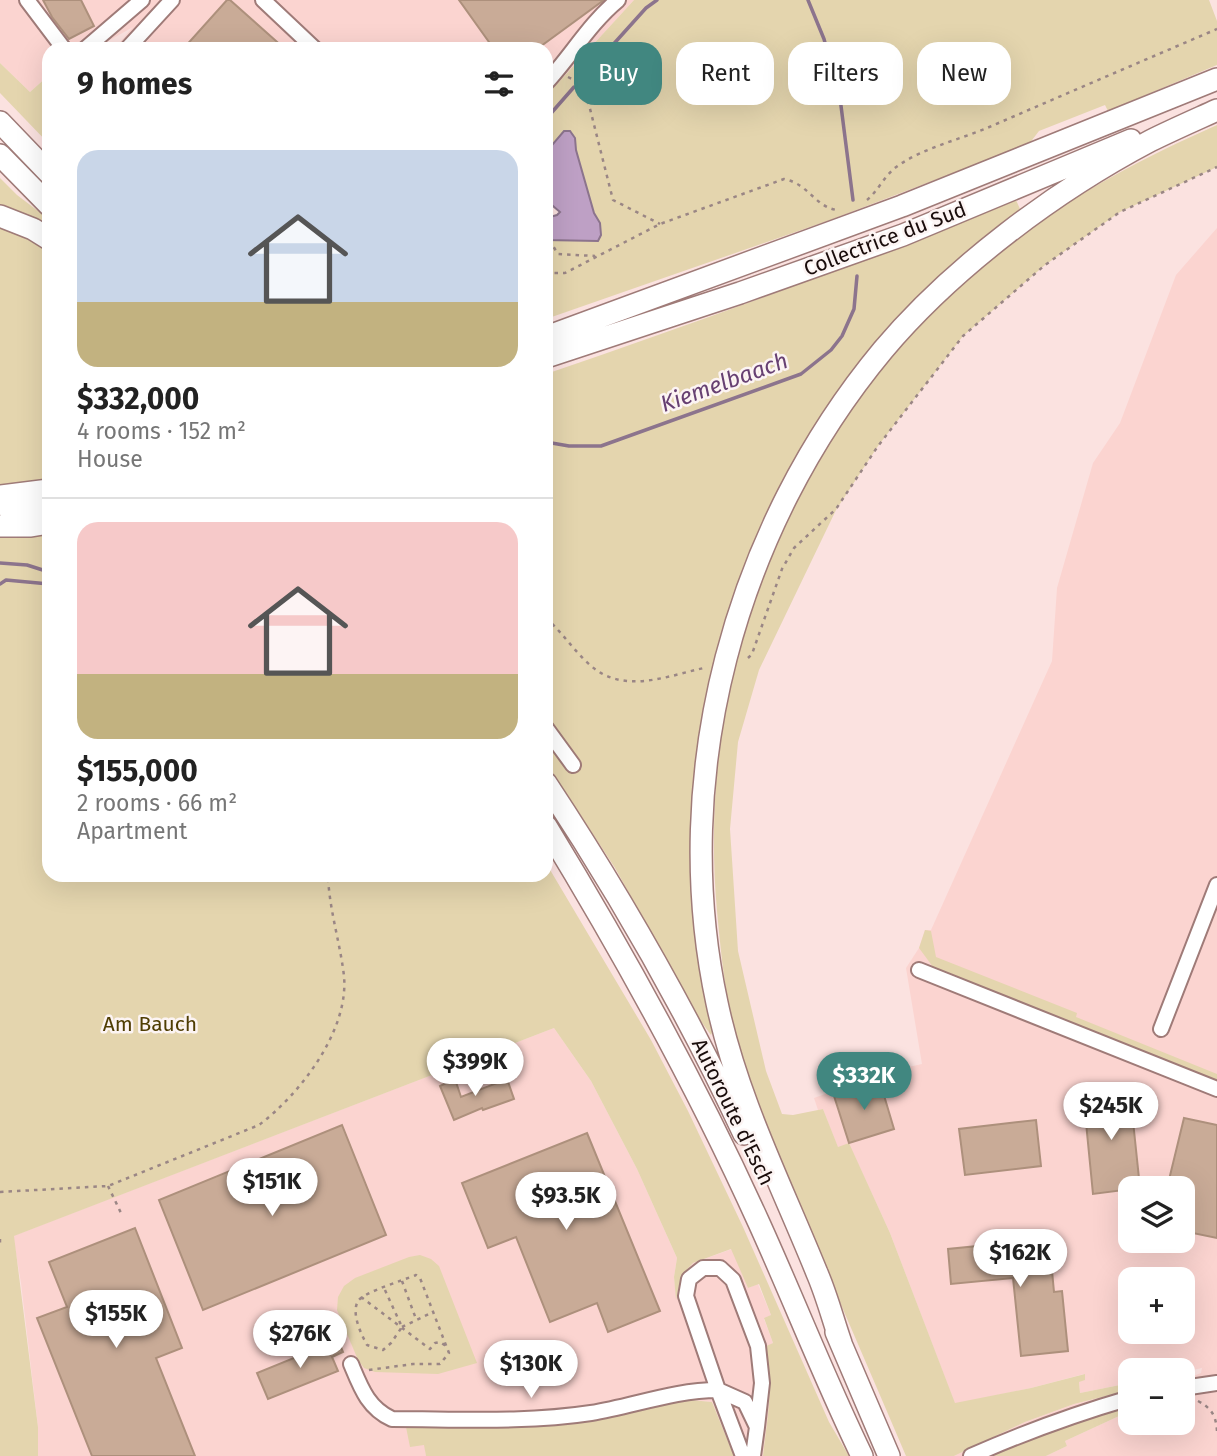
<!DOCTYPE html>
<html lang="en">
<head>
<meta charset="utf-8">
<style>
	body { margin:0; font-family:"Fira Sans",sans-serif; background:#f6f6f6; color:#222; height:100vh; display:flex; flex-direction:column; font-size:26px; white-space:nowrap }
	* { box-sizing:border-box; margin:0 }
	p { font-size:23px; color:#767676 }
	.icon { flex:none; width:38px; height:38px; fill:none; stroke:currentColor; stroke-width:2; stroke-linecap:round; stroke-linejoin:round }
	.map { position:relative; flex:1; overflow:hidden }
	.sheet { position:absolute; left:42px; top:42px; width:511px; height:840px; display:flex; flex-direction:column; background:#fff; border-radius:21px; box-shadow:0 7px 28px #0002 }
	.sheet>* { flex:none }
	.top-card { position:absolute; left:574px; top:42px; width:537px; height:63px; display:flex; gap:14px }
	.buttons { position:absolute; left:1118px; top:1176px; display:grid; gap:14px }
	.buttons a { display:grid; place-items:center; width:77px; height:77px; border-radius:14px; background:#fff; box-shadow:0 7px 28px #0002; font-size:35px }
	.price { position:absolute; translate:-50% -60px; padding:0 16px; border-radius:24px; background:#fff; color:#222; font-size:23px; line-height:46px; filter:drop-shadow(0 2px 4px #0008) }
	.price::after { content:''; position:absolute; left:50%; top:42px; width:21px; height:16px; margin-left:-10px; background:inherit; clip-path:polygon(0 0,100% 0,50% 100%) }
	.price.active { background:#418780; color:#fff }
	ul { padding:0; list-style:none }
	li { display:grid; align-content:center; gap:14px; height:371px; padding:0 35px }
	li+li { border-top:2px solid #e0e0e0 }
	li span { display:grid; place-items:center; height:217px; border-radius:21px; color:#555 }
	li>.icon { margin-inline-start:auto }
	span .icon { width:126px; height:126px; fill:#fffc; stroke-width:1 }
	li b { font-size:30px }
	h2 { display:flex; justify-content:space-between; align-items:center; height:84px; padding:0 35px; font-size:30px }
	.chip { padding:0 24px; border-radius:21px; background:#fff; box-shadow:0 7px 28px #0002; font-size:24px; line-height:63px }
	.chip.active { background:#418780; color:#fff }
	.map>svg:first-child { display:block }
	.built { fill:#fbd4d0; fill-rule:evenodd }
	.green { fill:#e4d5ae }
	.water { fill:#bea0c5; stroke:#8c748d; stroke-width:2 }
	.lines { fill:none; stroke-linecap:round; stroke-linejoin:round }
	.stream { stroke:#8c748d; stroke-width:3.5 }
	.building { fill:#c9ab97; stroke:#ad907c; stroke-width:2 }
	.minor-casing { stroke:#9f7b78; stroke-width:18 }
	.highway-casing { stroke:#9f7b78; stroke-width:24 }
	.path { stroke:#9a8685; stroke-width:2.5; stroke-dasharray:3.5 5; stroke-linecap:butt }
	.minor { stroke:#fff; stroke-width:14 }
	.highway { stroke:#fff; stroke-width:21 }
	.labels { text-anchor:middle; dominant-baseline:central; stroke-width:5; stroke-linejoin:round; paint-order:stroke }
	.street-label { font-size:21px; fill:#190c0b; stroke:#fcf4f3 }
	.park-label { font-size:21px; fill:#4f3d03; stroke:#fcf4f3 }
	.water-label { font-size:23px; font-style:italic; fill:#674072; stroke:#fcf4f3 }
</style>
</head>
<body>
<div class="map">
<svg width="1217" height="1456" viewBox="0 0 1217 1456">
	<rect width="100%" height="100%" fill="#fbe2e0"/>
	<path class="built" d="M0,0H634L546,96V49H114L133,27L94,49H49V75L30,92L0,63Z
		M1217,228V1456H1046L1067,1446L1065,1441L1130,1411V1423H1183V1380L1201,1373L1202,1368L1183,1372V1370H1130V1383L1080,1393L1079,1382L1084,1374L1031,1388L955,1404L890,1233L849,1144L838,1148L823,1109L818,1110L814,1098L886,1072L922,1064L906,968L919,948L925,930H931L1052,661L1057,588L1093,463L1120,423L1176,275ZM1130,1188H1183V1241H1130ZM1130,1279H1183V1332H1130Z
		M554,1028L591,1081L637,1169L677,1258L674,1277L676,1297L681,1276L693,1263L732,1249L748,1288L758,1284L771,1315L764,1319L773,1343L764,1348L770,1368L771,1393L763,1456H734L712,1402L680,1399L593,1420L425,1445L426,1456H38V1427L21,1283L13,1236Z
		M1130,1390V1407L1079,1420L990,1456H954L1025,1422L1074,1404Z"/>
	<path class="green" d="M634,0H1209L1217,21V65L1108,111L1105,105L1039,131L1029,144L830,220L546,319V240L600,223C587,201 577,163 575,138L564,131L546,152V96Z
		M0,63L30,92L49,75V144L0,93Z
		M1217,125V167L1120,212L1045,265L963,336L878,446L836,510L759,670L738,742L730,829L738,951L766,1071L782,1114L793,1115L823,1109L838,1147L849,1143L890,1233L955,1403L1031,1388L1085,1374V1380L1079,1382L1080,1393L1130,1383V1390L1074,1404L1025,1422L954,1456H906C874,1381 841,1305 809,1230C782,1166 754,1104 736,1037C725,996 721,953 717,911C697,686 774,472 932,310C1013,228 1113,171 1217,125Z
		M0,178L17,195L46,217L36,225L0,210Z
		M1016,200L1020,209C986,236 951,263 920,294C810,404 737,549 707,701C704,718 699,735 698,752C693,800 695,847 697,895C698,916 697,937 700,958C703,983 708,1007 713,1031L711,1035L697,1016L615,868L546,762V374C704,320 861,263 1016,200Z
		M0,224L49,246V480L0,487Z
		M49,531V875H546V863L651,1040L688,1111L743,1227L829,1422L849,1456H763C767,1418 775,1385 764,1347L773,1343L764,1318L771,1315L759,1284L748,1288L731,1249L693,1263L681,1276L676,1300L674,1277L677,1258L637,1169L591,1081L554,1028L14,1236L38,1427V1456H0V534Z
		M925,930L931,931L936,957L1077,1013L1076,1017L1217,1074V1081L933,967L919,948Z
		M420,1255L431,1259L439,1266L477,1363L438,1374L375,1372L364,1368L358,1360L337,1310L338,1297L344,1286L355,1278L409,1257Z
		M680,1399L712,1402L734,1456H426L424,1445L410,1447L406,1427L519,1425L593,1420Z
		M1130,1407V1411L1065,1441L1067,1446L1046,1456H990L1079,1420Z"/>
	<path class="water" d="M564,131H570L575,138L576,150L594,213L600,223L601,235L598,241L546,240V218L557,215L560,212L546,200V152Z"/>
	<g class="lines">
		<path class="stream" d="M808,0L824,39L840,98L853,200
			M583,78L646,8L657,0
			M546,119L574,87
			M546,442L569,446H601L801,374L831,350L842,336L854,309L857,276
			M0,563L27,565L49,572
			M0,584L6,580L49,584"/>
	</g>
	<path class="building" d="M43,0H81L94,26L69,39L52,17Z
		M227,0H230L285,49H183Z
		M459,0H604L537,49H494Z
		M455,1079L461,1097L507,1079L514,1099L483,1110L482,1108L454,1120L440,1086Z
		M880,1082L894,1129L849,1143L834,1096Z
		M1118,1088L1120,1103L1131,1102L1140,1188L1093,1194L1083,1092Z
		M1184,1118L1217,1125V1238L1183,1231V1188H1167Z
		M1036,1120L1041,1166L965,1175L959,1129Z
		M342,1125L386,1235L203,1310L159,1200Z
		M587,1133L660,1311L608,1332L597,1303L550,1322L516,1237L488,1248L462,1183Z
		M135,1228L182,1348L156,1358L195,1456H92L37,1318L67,1307L49,1262Z
		M1049,1239L1054,1292L1062,1291L1068,1351L1021,1356L1013,1278L951,1284L948,1249Z
		M338,1340L343,1352L332,1357L338,1371L268,1399L257,1373Z"/>
	<g class="lines">
		<defs>
			<path id="minor" d="M27,0L64,49
				M263,0L315,49
				M85,49L142,0
				M127,49L172,0
				M546,83C571,56 590,23 618,0
				M546,728L573,765
				M919,970L1217,1089
				M1161,1029L1217,885
				M703,1268H720L733,1280L758,1346L762,1383L757,1427L745,1402L718,1390L686,1296L689,1279Z
				M351,1364C361,1388 368,1408 392,1419C458,1419 526,1423 591,1413C634,1406 674,1390 718,1390L743,1456
				M1183,1388L1217,1383
				M753,1456L757,1427
				M971,1456C1023,1433 1075,1414 1130,1398"/>
			<path id="highway" d="M0,122L49,173
				M0,155L49,205
				M0,216L33,229L49,239
				M546,337L902,206L1217,79
				M546,357L740,293L903,235L1131,140
				M0,496L49,490
				M9,509L49,505
				M0,526H31L49,523
				M546,783C620,895 687,1012 744,1134
				M546,826C624,954 697,1086 759,1223C794,1300 825,1380 862,1456
				M836,1332L889,1456
				M841,1343C833,1320 827,1296 817,1273C781,1184 737,1098 717,1003C668,775 735,528 883,350C952,268 1055,191 1150,141C1172,130 1195,120 1217,110"/>
		</defs>
		<use href="#minor" class="minor-casing"/>
		<use href="#highway" class="highway-casing"/>
		<path class="path" d="M568,77L584,85L613,200L660,224
			M867,200C879,190 885,174 899,165C924,148 958,140 987,128C1063,95 1140,62 1217,29
			M546,246H553L558,254L595,256
			M546,273H565L660,224L784,179C809,184 815,207 837,210
			M546,618C562,632 574,651 590,665C623,695 667,676 704,668
			M748,658L752,654L782,569L794,548L836,509L878,446L963,336L1045,265L1120,212L1217,167
			M108,1186L121,1213
			M0,1192L108,1186L259,1125C300,1094 349,1031 344,976C340,942 329,909 328,875
			M0,1239V1244
			M402,1281L416,1319
			M361,1297L430,1349L435,1343L440,1342L446,1346
			M402,1327L433,1312
			M369,1370L413,1364H440L449,1353L420,1278L416,1275C404,1280 364,1292 358,1301C351,1313 361,1334 367,1345L383,1350L391,1343L402,1327L384,1288
			M1198,1401C1211,1408 1216,1415 1217,1431"/>
		<use href="#minor" class="minor"/>
		<use href="#highway" class="highway"/>
	</g>
	<g class="labels">
		<g class="street-label">
			<text transform="translate(885 239) rotate(-21)">Collectrice du Sud</text>
			<text transform="translate(733 1112) rotate(64)">Autoroute d'Esch</text>
		</g>
		<g class="park-label">
			<text x="150" y="1024">Am Bauch</text>
		</g>
		<g class="water-label">
			<text transform="translate(724 382) rotate(-20)">Kiemelbaach</text>
		</g>
	</g>
</svg>
<div class="buttons">
<a><svg class="icon" aria-label="layers" viewBox="0 0 24 24"><path d="M12 4l9 5-9 5-9-5zM3 14l9 5 9-5"/></svg></a>
<a>+</a>
<a>−</a>
</div>
<b class="price" style="left:475px;top:1098px">$399K</b>
<b class="price active" style="left:864px;top:1112px">$332K</b>
<b class="price" style="left:1111px;top:1142px">$245K</b>
<b class="price" style="left:272px;top:1218px">$151K</b>
<b class="price" style="left:566px;top:1232px">$93.5K</b>
<b class="price" style="left:1020px;top:1289px">$162K</b>
<b class="price" style="left:116px;top:1350px">$155K</b>
<b class="price" style="left:300px;top:1370px">$276K</b>
<b class="price" style="left:531px;top:1400px">$130K</b>
<div class="top-card">
<a class="chip active">Buy</a>
<a class="chip">Rent</a>
<a class="chip">Filters</a>
<a class="chip">New</a>
</div>
<section class="sheet">
<h2>9 homes<svg class="icon" aria-label="filters" viewBox="0 0 24 24"><path d="M4 7h16M4 17h16"/><circle cx="9" cy="7" r="2"/><circle cx="15" cy="17" r="2"/></svg></h2>
<ul>
<li><span style="background:linear-gradient(#c9d6e8 70%,#c2b280 0)"><svg class="icon" aria-label="home" viewBox="0 0 24 24"><path d="M3 11l9-7 9 7M6 9v11h12V9"/></svg></span><div><b>$332,000</b><p>4 rooms · 152 m²</p><p>House</p></div></li>
<li><span style="background:linear-gradient(#f6c9c9 70%,#c2b280 0)"><svg class="icon" aria-label="home" viewBox="0 0 24 24"><path d="M3 11l9-7 9 7M6 9v11h12V9"/></svg></span><div><b>$155,000</b><p>2 rooms · 66 m²</p><p>Apartment</p></div></li>
</ul>
</section>
</div>
</body>
</html>
